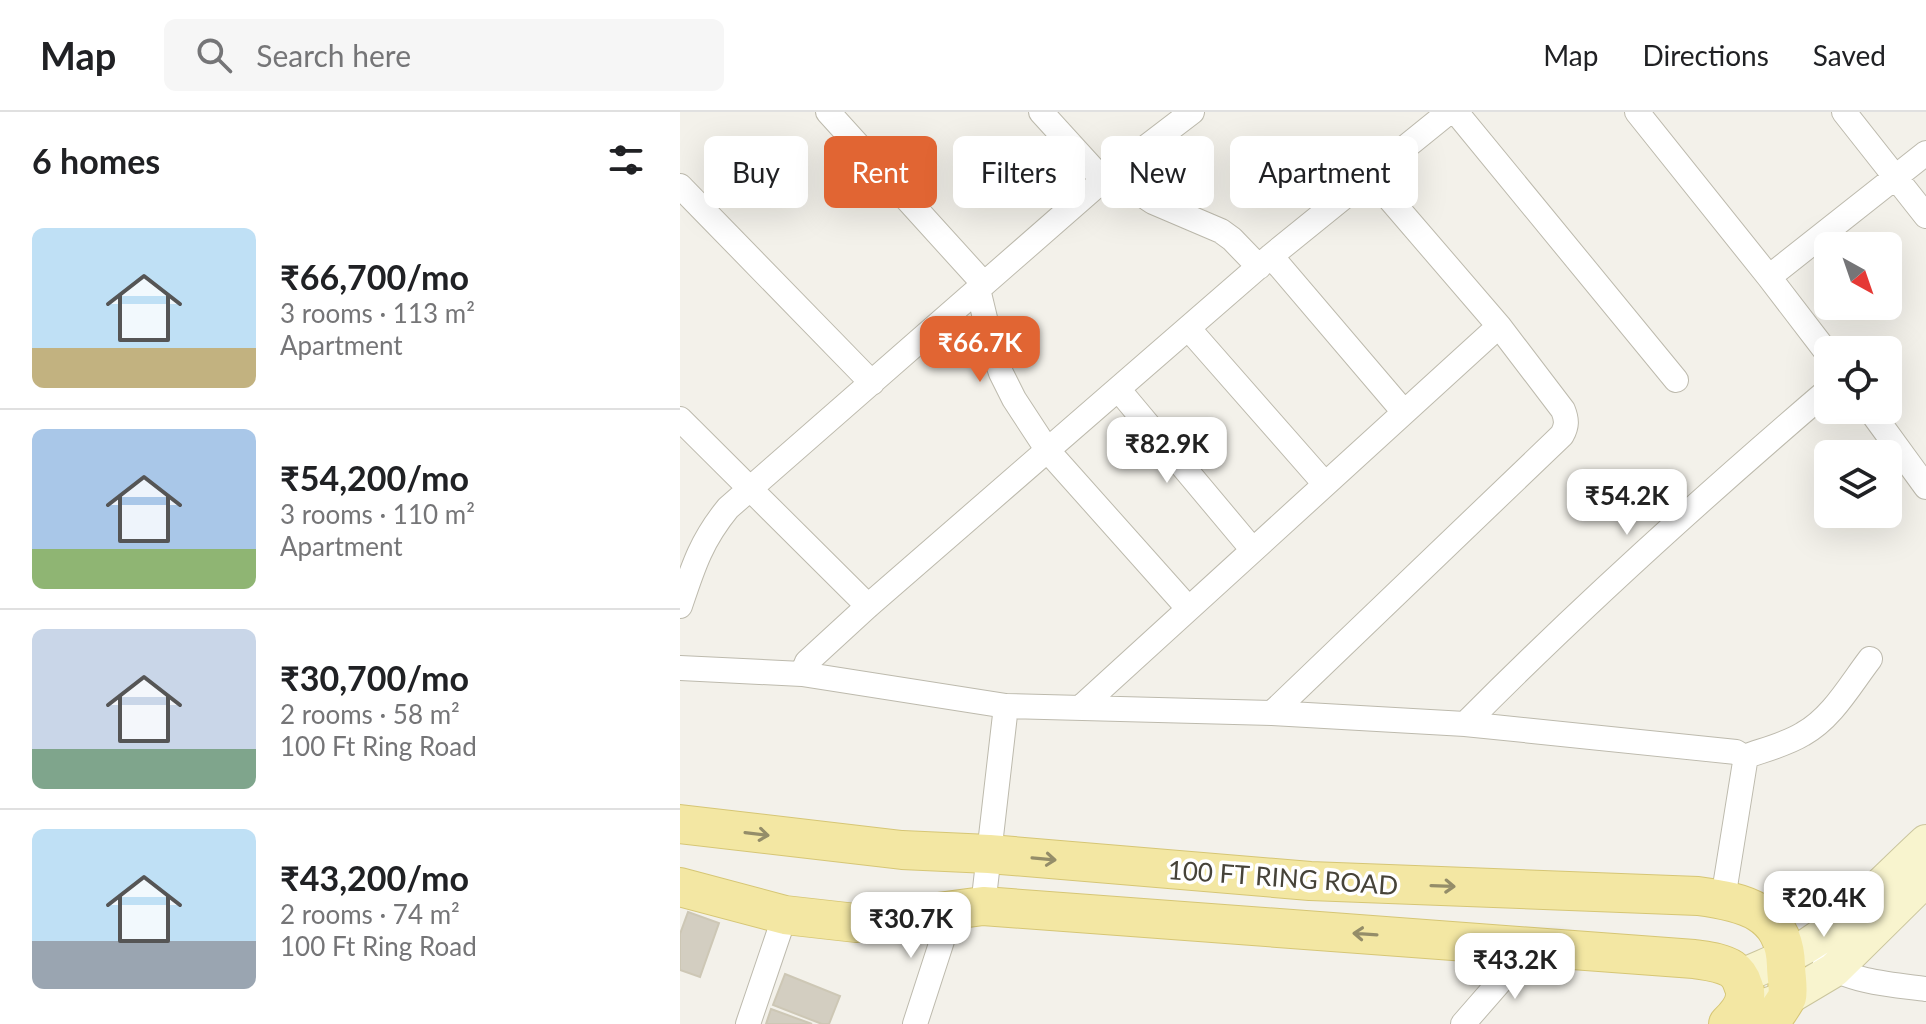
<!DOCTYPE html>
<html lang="en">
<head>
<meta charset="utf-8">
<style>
	body { margin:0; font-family:Lato,sans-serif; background:#f6f6f6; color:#202124; height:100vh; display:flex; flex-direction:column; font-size:30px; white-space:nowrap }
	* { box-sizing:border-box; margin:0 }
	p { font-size:26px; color:#757577 }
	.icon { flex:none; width:44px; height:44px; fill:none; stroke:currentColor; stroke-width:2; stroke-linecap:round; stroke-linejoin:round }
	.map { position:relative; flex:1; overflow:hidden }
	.sheet { display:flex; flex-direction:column; background:#fff; width:680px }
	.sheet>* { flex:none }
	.guide { position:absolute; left:24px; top:24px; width:760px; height:72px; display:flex; gap:16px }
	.needle { width:52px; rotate:140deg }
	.controls { position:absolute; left:1134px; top:120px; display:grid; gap:16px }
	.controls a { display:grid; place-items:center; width:88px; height:88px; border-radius:12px; background:#fff; box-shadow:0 8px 32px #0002; font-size:40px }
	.price { position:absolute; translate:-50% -68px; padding:0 18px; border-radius:16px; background:#fff; color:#222; font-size:26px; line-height:52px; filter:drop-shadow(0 2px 4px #0008) }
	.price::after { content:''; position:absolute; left:50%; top:48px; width:24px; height:18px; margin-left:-12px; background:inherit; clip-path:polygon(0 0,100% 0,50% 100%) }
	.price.selected { background:#e16533; color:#fff }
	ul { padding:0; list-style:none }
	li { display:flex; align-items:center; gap:24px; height:200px; padding:0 32px }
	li+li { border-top:2px solid #e0e0e0 }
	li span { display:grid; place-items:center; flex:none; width:224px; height:160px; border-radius:12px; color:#555 }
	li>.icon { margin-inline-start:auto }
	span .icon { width:96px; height:96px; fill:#fffc; stroke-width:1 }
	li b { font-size:34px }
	h2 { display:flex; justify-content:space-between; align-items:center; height:96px; padding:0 32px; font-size:34px }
	.tag { padding:0 28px; border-radius:12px; background:#fff; box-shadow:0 8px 32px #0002; font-size:28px; line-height:72px }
	.tag.selected { background:#e16533; color:#fff }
	header { display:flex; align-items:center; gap:48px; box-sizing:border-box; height:112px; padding:0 40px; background:#fff; border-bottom:2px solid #e0e0e0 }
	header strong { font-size:38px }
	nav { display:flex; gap:44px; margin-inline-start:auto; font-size:28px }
	.search { width:560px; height:72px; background:#f6f6f6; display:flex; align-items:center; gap:20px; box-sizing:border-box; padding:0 28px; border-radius:12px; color:#757577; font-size:30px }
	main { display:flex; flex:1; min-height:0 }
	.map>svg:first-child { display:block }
	.building { fill:#d3cec1; stroke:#cdc7b5; stroke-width:2 }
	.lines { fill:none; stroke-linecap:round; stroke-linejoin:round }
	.street-casing { stroke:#bdbaad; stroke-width:26 }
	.secondary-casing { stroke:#cac59d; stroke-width:36 }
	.primary-casing { stroke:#d6c675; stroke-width:40 }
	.street { stroke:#fff; stroke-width:24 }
	.secondary { stroke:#f8f4ce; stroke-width:34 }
	.primary { stroke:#f3e7a3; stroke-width:38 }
	.oneway { stroke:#948d69 }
	.labels { text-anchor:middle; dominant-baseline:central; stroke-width:7; stroke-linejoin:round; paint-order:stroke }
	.street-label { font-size:26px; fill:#464339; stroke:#fff }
</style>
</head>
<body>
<header>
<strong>Map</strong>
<div class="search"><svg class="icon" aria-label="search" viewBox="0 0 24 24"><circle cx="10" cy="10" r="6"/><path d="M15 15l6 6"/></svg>Search here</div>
<nav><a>Map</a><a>Directions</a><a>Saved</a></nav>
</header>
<main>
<section class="sheet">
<h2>6 homes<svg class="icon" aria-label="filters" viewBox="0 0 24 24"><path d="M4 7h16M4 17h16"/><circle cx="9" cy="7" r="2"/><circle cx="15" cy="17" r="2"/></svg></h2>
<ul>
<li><span style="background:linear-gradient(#bfe0f5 75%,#c2b280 0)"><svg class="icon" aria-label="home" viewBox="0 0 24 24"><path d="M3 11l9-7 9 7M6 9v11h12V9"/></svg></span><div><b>₹66,700/mo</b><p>3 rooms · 113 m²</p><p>Apartment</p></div></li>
<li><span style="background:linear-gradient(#a9c7e8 75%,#8fb573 0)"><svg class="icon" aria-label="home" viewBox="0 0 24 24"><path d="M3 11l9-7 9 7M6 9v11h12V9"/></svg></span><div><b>₹54,200/mo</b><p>3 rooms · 110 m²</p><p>Apartment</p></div></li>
<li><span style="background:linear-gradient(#c9d6e8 75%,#7fa58c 0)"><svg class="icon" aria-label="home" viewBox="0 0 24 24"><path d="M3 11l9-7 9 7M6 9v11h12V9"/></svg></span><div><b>₹30,700/mo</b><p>2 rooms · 58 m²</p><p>100 Ft Ring Road</p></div></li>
<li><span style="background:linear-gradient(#bfe0f5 70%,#9aa5b1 0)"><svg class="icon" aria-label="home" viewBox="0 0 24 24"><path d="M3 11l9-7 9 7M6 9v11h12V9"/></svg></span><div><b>₹43,200/mo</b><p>2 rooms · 74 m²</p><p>100 Ft Ring Road</p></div></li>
</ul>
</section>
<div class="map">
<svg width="1246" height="912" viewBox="0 0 1246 912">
	<rect width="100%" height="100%" fill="#f3f1ea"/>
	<path class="building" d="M8,800L39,811L20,865L0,858V822Z
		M105,862L160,884L149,912H142L93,893Z
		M91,897L132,912H86Z"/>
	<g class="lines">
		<defs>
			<path id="street" d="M148,0L304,172
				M361,0L423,68
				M776,0L996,268
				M957,0L1089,165L1148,242
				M1164,0L1246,104
				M436,59L461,82L473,90L541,119L552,127L579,155
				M0,74L192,271
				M591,144L724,300
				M1089,165L1246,41
				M298,177L311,231L321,261L334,287L368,339L508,496
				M508,216L645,372
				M438,277L572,437
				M1190,298L1246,375
				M0,307L188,494
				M0,494C13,455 21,429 48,396L423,68L512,0
				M0,556L122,562
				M326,594L592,601L785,612L1056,640L1064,645L1065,650L1043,787
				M401,595L819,214
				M592,601L882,323C887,314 887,308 883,298L819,214L690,64
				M785,612C901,495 1023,385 1148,278
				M1064,645C1083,638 1105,633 1123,622C1152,606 1170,573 1190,547
				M303,794L326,594L122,562L127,550L188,494L591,144L769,0
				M1145,851C1169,870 1216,873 1246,877
				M68,912L105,803
				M235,912L272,798
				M783,912L851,834"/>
			<path id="secondary" d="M1060,865C1081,855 1109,845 1128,833C1172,805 1208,765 1246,730
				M1085,894L1107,886L1154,858L1246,767"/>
			<path id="primary" d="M0,712L222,738L309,742L630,769L1018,784C1063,790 1105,799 1106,854C1106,863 1109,877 1107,885C1105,890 1093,906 1090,912
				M0,775L105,803L176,811L303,794L1014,847C1027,849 1041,850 1052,857C1058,861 1061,866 1063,873C1070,888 1059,901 1048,912"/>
		</defs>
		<use href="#street" class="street-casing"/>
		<use href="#secondary" class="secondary-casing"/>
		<use href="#primary" class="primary-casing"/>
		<use href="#street" class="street"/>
		<use href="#secondary" class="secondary"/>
		<use href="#primary" class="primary"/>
	</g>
	<defs><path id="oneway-shaft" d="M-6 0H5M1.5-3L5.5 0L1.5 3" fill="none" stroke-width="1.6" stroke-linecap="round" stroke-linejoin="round" transform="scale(2)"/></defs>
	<g class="oneway">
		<use href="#oneway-shaft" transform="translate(77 722) rotate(7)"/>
		<use href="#oneway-shaft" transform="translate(364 747) rotate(5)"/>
		<use href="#oneway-shaft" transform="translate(763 774) rotate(2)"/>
		<use href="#oneway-shaft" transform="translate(685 822) rotate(-176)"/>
	</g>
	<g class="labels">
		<g class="street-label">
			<text transform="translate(603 765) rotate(4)">100 FT RING ROAD</text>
		</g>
	</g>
</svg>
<div class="controls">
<a><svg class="needle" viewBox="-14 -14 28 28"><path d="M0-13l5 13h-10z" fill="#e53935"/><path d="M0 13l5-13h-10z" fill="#757577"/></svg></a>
<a><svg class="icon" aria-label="locate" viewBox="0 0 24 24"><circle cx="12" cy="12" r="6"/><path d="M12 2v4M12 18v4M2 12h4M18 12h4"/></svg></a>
<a><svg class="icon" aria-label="layers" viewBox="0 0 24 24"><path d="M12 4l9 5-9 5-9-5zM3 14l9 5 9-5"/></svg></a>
</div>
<b class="price selected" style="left:300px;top:272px">₹66.7K</b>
<b class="price" style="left:487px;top:373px">₹82.9K</b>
<b class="price" style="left:947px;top:425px">₹54.2K</b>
<b class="price" style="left:1144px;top:827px">₹20.4K</b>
<b class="price" style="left:231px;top:848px">₹30.7K</b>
<b class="price" style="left:835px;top:889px">₹43.2K</b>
<div class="guide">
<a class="tag">Buy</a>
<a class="tag selected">Rent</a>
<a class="tag">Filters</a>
<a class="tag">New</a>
<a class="tag">Apartment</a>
</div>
</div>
</main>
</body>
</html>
